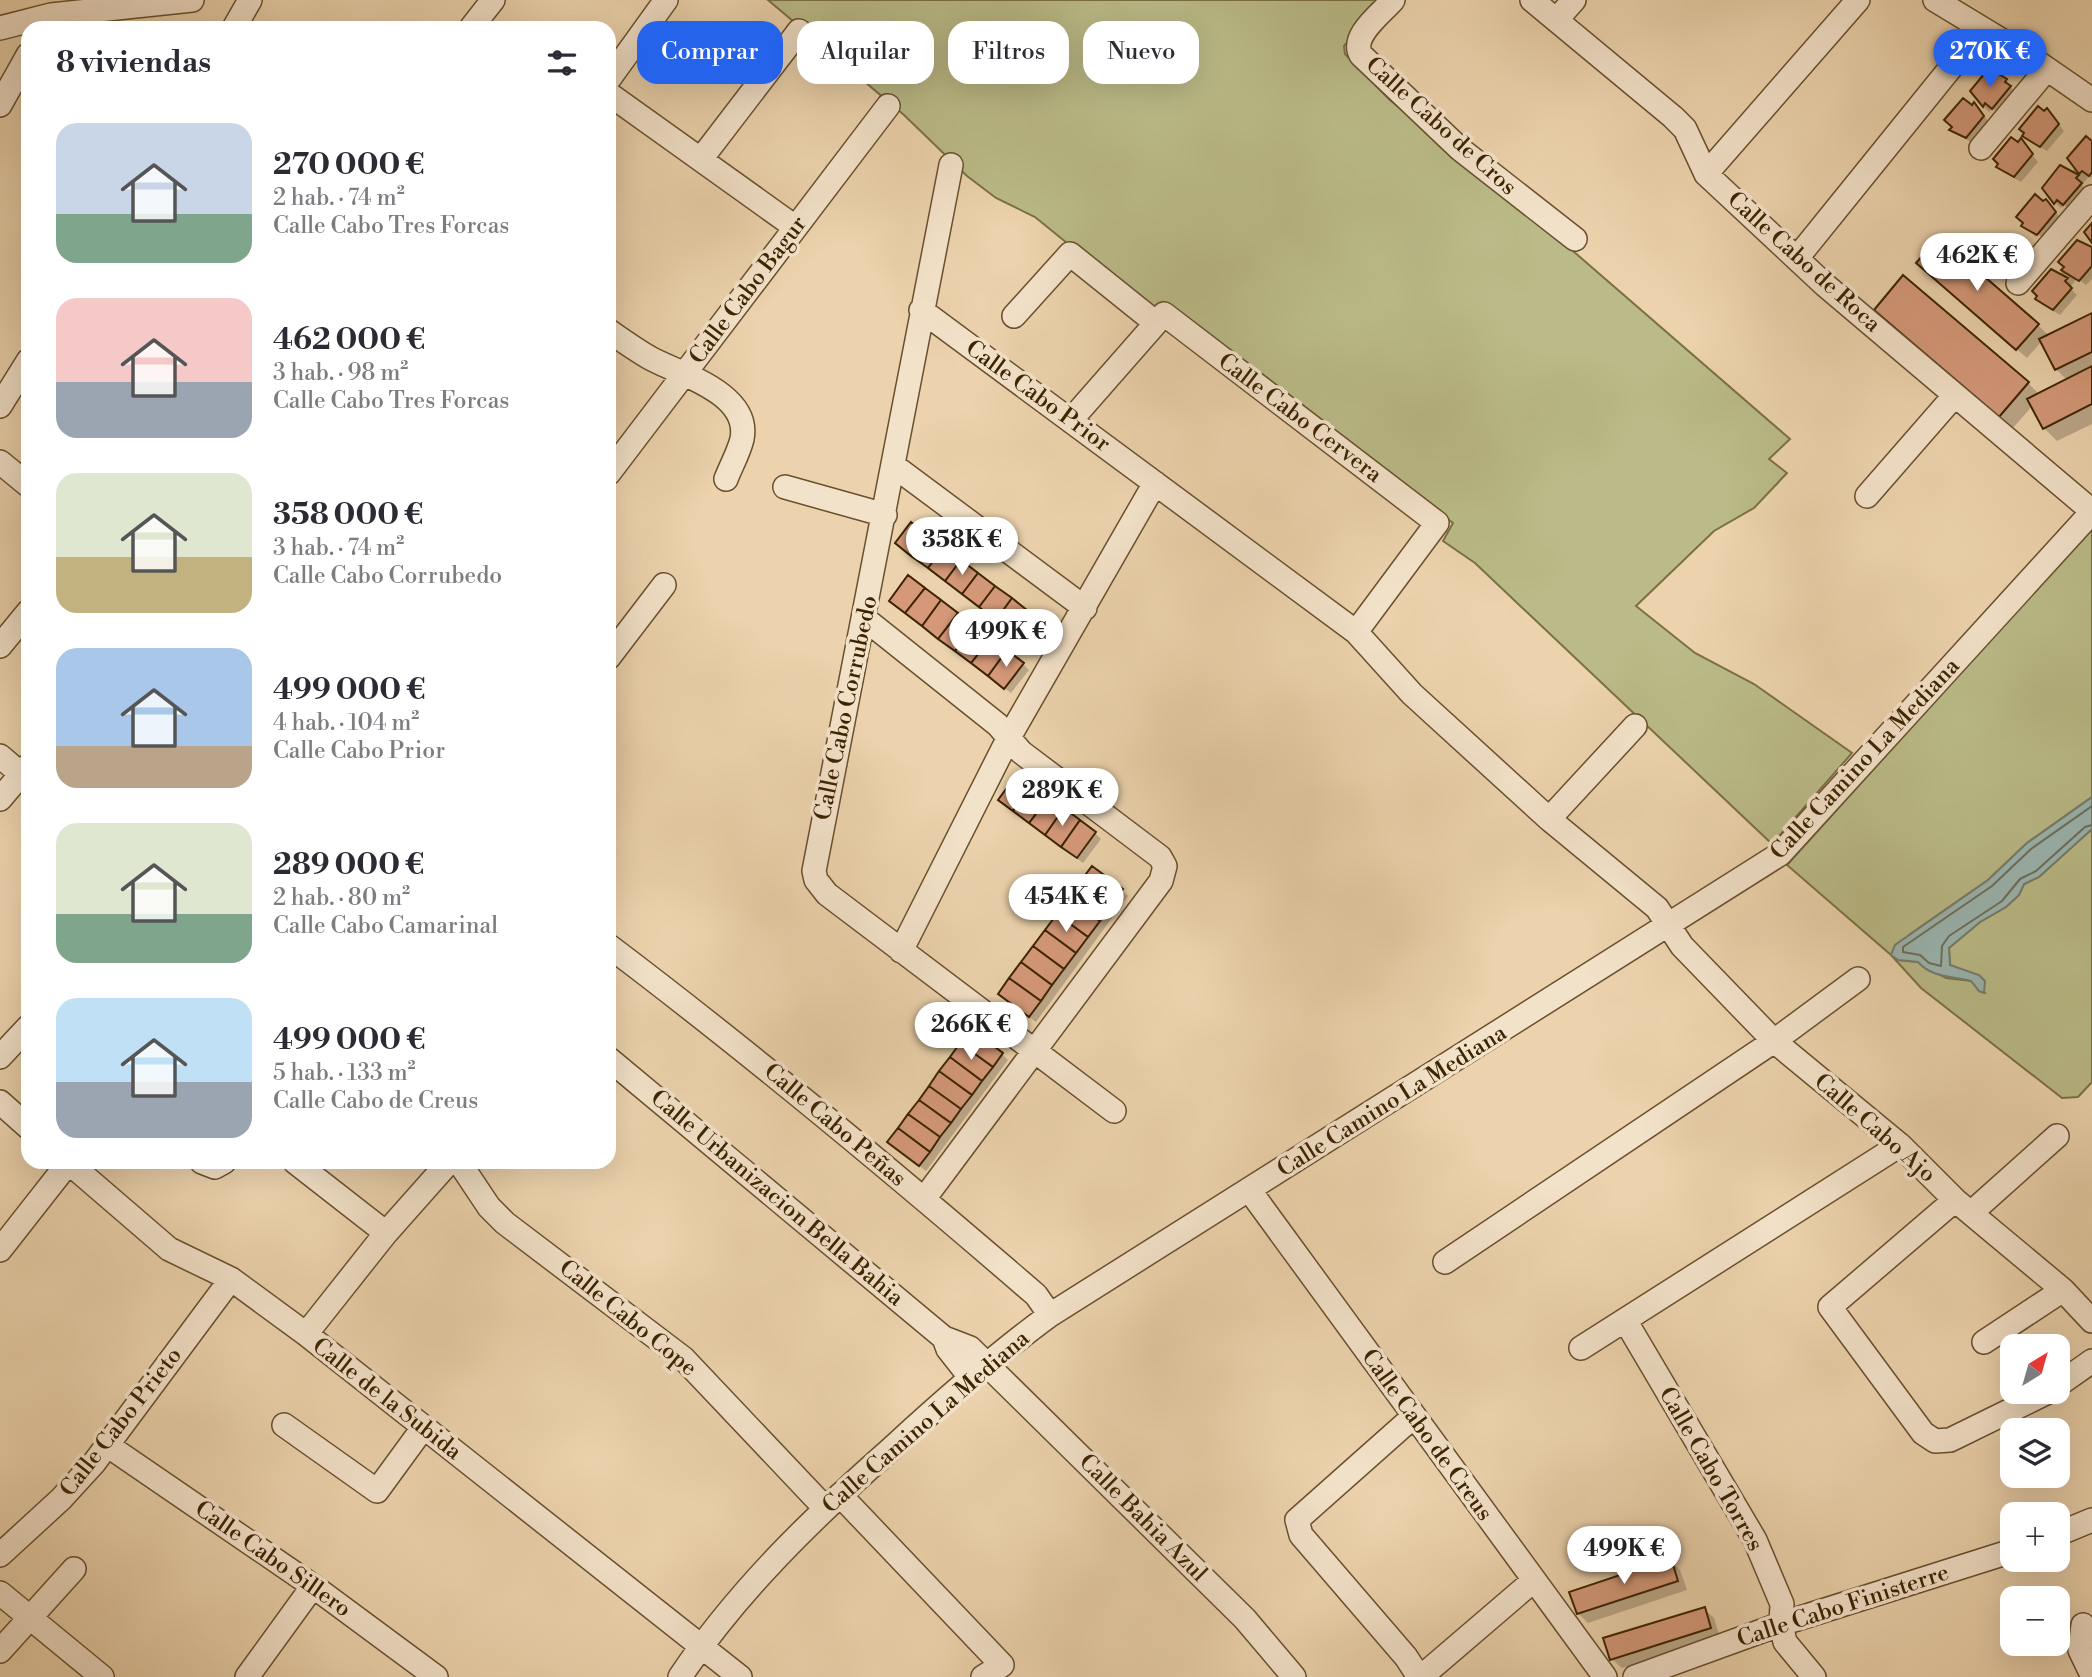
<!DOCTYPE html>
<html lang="es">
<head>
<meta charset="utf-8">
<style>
	body { margin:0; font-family:"Libre Bodoni",serif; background:#f2f2f3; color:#2b2b33; height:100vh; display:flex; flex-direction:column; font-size:26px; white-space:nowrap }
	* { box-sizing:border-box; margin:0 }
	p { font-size:23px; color:#7c7c81 }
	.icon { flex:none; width:38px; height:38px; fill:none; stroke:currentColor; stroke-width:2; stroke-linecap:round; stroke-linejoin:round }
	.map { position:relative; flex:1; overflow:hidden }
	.sheet { position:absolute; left:21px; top:21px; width:595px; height:1148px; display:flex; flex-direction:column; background:#fff; border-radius:21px; box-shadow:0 7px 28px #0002 }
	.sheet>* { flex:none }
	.hud { position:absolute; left:637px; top:21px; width:665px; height:63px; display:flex; gap:14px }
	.needle { width:46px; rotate:37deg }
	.tools { position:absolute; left:2000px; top:1334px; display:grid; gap:14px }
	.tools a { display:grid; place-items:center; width:70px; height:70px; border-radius:14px; background:#fff; box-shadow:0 7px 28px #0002; font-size:35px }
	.price { position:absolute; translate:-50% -60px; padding:0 16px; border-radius:24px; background:#fff; color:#222; font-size:23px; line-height:46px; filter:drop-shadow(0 2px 4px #0008) }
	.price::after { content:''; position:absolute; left:50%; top:42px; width:21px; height:16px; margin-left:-10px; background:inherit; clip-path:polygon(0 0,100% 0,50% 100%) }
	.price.on { background:#2563eb; color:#fff }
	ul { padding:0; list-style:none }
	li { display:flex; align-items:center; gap:21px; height:175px; padding:0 35px }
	li span { display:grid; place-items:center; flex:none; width:196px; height:140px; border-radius:21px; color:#555 }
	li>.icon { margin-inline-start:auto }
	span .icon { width:84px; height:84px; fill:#fffc; stroke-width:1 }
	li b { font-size:30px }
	h2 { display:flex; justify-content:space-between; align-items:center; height:84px; padding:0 35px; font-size:30px }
	.tag { padding:0 24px; border-radius:21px; background:#fff; box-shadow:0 7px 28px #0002; font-size:24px; line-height:63px }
	.tag.on { background:#2563eb; color:#fff }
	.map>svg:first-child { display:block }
	.green { fill:#babb88; stroke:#7b7045; stroke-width:2 }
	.water { fill:#9ab6b2; stroke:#747c6c; stroke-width:2 }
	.shadow { fill:#0003 }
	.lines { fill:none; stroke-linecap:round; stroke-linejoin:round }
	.shore { stroke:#6b6d5a; stroke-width:2 }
	.building { fill:#d5997a; stroke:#3c2402; stroke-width:2 }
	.minor-casing { stroke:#68502d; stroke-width:26 }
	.minor { stroke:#f3e2ca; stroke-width:23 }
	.labels { text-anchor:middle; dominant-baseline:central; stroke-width:7; stroke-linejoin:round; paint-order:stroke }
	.street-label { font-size:23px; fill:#3c2402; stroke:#f3e2ca }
</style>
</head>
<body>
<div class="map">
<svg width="2092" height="1677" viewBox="0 0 2092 1677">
	<rect width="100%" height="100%" fill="#ecd3ad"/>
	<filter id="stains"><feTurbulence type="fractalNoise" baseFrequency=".00286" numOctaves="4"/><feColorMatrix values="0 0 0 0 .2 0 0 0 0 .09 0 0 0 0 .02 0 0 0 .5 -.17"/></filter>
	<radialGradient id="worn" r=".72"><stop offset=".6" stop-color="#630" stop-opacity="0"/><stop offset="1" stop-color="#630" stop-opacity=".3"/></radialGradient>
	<path class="green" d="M768,0H1383L1344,46L1345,54L1390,100L1543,225L1790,439L1769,459L1787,473L1754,508L1714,531L1636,606L1695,653L1754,684L1852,753L1772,844L1475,563L1443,541L1453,523L1161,303L1152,312L1035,217L996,198L967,176L904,115Z
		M2092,527V797L2027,843L1988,880L1909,935L1898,960L1918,962L1946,978L1972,981L1979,991L1984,992L1962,970L1950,965L1949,948L1980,922L2006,907L2019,895L2024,884L2039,877L2092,829V1082L2078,1097L2062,1098L1921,988L1891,955L1787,865Z"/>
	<path class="water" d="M2092,797V829L2039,877L2024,884L2019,895L2006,907L1980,922L1949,948L1950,965L1979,975L1985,981L1984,993L1979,991L1971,981C1952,976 1932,978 1918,962L1898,960L1891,955L1895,945L1988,880L2027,843Z"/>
	<path class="shadow" d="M2006,80L2015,93L1999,114L1992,108L1989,112L1978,101Z
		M1963,100L1980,109L1989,123L1972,143L1951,130Z
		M2053,116L2064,131L2047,151L2030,141Z
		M2092,141V178L2089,176L2082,185L2087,190L2070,210L2064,205L2061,208L2049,197L2074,169Z
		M2026,147L2038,162L2021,182L2004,172Z
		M2052,207L2061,219L2044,239L2038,234L2035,237L2018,217Z
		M2092,250V279L2086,285L2077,278L2070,288L2077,295L2060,315L2043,305L2037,299L2066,267Z
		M1928,272L2038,325L2049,336L2092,315V424L2057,441L2044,428L2033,405L2013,428L1889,323L2028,383L2040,395L2068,381L2056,369L2042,341L2027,358Z
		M911,524L1050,631L1036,650L903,548Z
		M897,607L1023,664L1029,670L1011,693Z
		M1006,806L1095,833L1101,839L1083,863Z
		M1093,868L1128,896L1036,1022L1000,994Z
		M1002,1054L1008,1060L926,1171L896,1148Z
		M1670,1560L1680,1570L1687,1590L1588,1623L1578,1613Z
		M1704,1609L1714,1618L1720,1638L1622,1668L1612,1659Z"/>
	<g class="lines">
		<path class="shore" d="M2092,806L2031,849L1992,886L1903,947V952L1920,955L1929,963L1941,966L1942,946L1949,936L2002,901L2020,879L2036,871L2085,827L2092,825"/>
	</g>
	<path class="building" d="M1989,68L2007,79L2005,82L2011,86L1992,109L1985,103L1983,107L1970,91Z
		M1963,98L1972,105L1974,102L1984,116L1966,138L1949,130L1952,127L1944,120Z
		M2038,106L2044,111L2047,108L2059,124L2040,147L2022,136L2024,133L2019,129Z
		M2086,136L2092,141V172L2089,176L2082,171L2079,174L2067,158Z
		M2011,137L2018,142L2021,138L2033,154L2014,177L1996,167L1998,164L1993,159Z
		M2060,165L2079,175L2076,178L2082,183L2063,205L2057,200L2054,204L2042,188Z
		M2035,194L2043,201L2046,199L2056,212L2037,235L2021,226L2023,223L2016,217Z
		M2092,223V243L2084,232Z
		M1939,237L2039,324L2016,350L1916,263Z
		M2077,240L2092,247V266L2079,281L2061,270L2064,267L2058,262Z
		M2051,269L2068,278L2065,281L2072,288L2053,310L2035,299L2037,296L2032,291Z
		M1903,275L2029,382L1999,417L1874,310Z
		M2092,313V352L2055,370L2039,339Z
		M2092,366V404L2043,429L2027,399Z
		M911,522L927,535L911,556L895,543Z
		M927,535L944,547L928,568L911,556Z
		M944,547L961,560L945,581L928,568Z
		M961,560L978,573L962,594L945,581Z
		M978,573L995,586L979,607L962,594Z
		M908,575L925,588L905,613L889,601Z
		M995,586L1012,598L996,620L979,607Z
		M925,588L941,600L922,626L905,613Z
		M1012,598L1028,611L1012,633L996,620Z
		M941,600L958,613L938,639L922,626Z
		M1028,611L1045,624L1029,645L1012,633Z
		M958,613L974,625L955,651L938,639Z
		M974,625L991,638L971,663L955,651Z
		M991,638L1007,650L988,676L971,663Z
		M1007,650L1024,663L1004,689L988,676Z
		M1017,774L1033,785L1013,811L998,800Z
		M1033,785L1049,797L1029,823L1013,811Z
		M1049,797L1064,808L1045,835L1029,823Z
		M1064,808L1080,820L1061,847L1045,835Z
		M1080,820L1096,832L1077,858L1061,847Z
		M1092,866L1123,889L1112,905L1080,882Z
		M1080,882L1112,905L1100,921L1068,898Z
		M1068,898L1100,921L1088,937L1057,914Z
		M1057,914L1088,937L1076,953L1045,930Z
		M1045,930L1076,953L1064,969L1033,946Z
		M1033,946L1064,969L1052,985L1021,962Z
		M1021,962L1052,985L1041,1001L1009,978Z
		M1009,978L1041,1001L1029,1017L998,994Z
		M971,1029L1003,1053L993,1067L960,1043Z
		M960,1043L993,1067L982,1081L950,1057Z
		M950,1057L982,1081L972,1095L939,1071Z
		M939,1071L972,1095L961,1109L929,1086Z
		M929,1086L961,1109L951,1123L919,1100Z
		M919,1100L951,1123L940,1137L908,1114Z
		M908,1114L940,1137L930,1152L898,1128Z
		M898,1128L930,1152L919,1166L887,1142Z
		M1671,1558L1678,1581L1577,1614L1569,1592Z
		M1705,1607L1711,1628L1610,1660L1603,1638Z"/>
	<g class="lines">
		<defs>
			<path id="minor" d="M1393,0C1381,14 1350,36 1361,55L1460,149L1575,239
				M1532,0L1673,117L1685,129L1706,174L1825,285L2092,511
				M1935,0L2034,60L2092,100
				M1556,20L1574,0
				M0,28L51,15L192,0
				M234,28L250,0
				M471,28L493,0
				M609,79L666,0
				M609,94L795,227
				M0,105L28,55
				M1981,148L2047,69
				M701,159L799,31
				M951,165L814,871L816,880L827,894L1114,1111
				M1706,174L1858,0
				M1797,258L1982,29
				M2018,283L2092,197
				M921,310L1356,632L1437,523L1164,314L1071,420
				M1014,316L1070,254L1156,323
				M609,331C622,340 636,350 650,358C679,374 751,393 742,439C739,452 731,466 726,479
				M0,406L28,361
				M0,462L28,485
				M894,466L1085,608
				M609,473L888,106
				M785,487L885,515
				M1867,496L1955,395
				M865,619L998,725L1021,752L1160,857L1165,866L1161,881L924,1199
				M1356,632L1412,694L1549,819L1657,908L1682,946L1774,1041L1900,1145L1955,1200L2063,1290L2092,1321
				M0,646L28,612
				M609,657L664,585
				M0,756L28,780
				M0,799L28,766
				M1549,819L1635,726
				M609,946C756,1057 897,1175 1036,1295L1050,1315
				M901,951L1008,739L1155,483
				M0,1057L28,1027
				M609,1059L944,1338L970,1348L1245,1619L1294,1677
				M0,1102L28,1127
				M68,1162L169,1249L231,1279L306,1334L740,1677
				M202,1162L215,1167L224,1162
				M295,1162L386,1233
				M459,1162L489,1207L505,1223L683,1358L825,1508
				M1250,1191L1605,1677
				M1955,1200L1830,1307L1923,1433L1935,1441L1950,1440L2050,1391
				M1971,1213L2057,1136
				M0,1250L69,1162
				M1445,1262L1774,1041L1858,979
				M1625,1320L1755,1540L1782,1604L1781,1624L1785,1642L1814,1677
				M306,1334L386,1233L449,1162
				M944,1338L948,1349L970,1377
				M1984,1342L2063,1290
				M1581,1348L1900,1145
				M2058,1385L2092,1361
				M1413,1417L1297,1520L1301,1535L1406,1657L1419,1677
				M284,1425L377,1491L423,1428
				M107,1445L313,1586L436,1677
				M840,1495L1002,1665L983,1677
				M2058,1534L2092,1520
				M0,1555L61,1499L94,1463L231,1279
				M0,1593L102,1677
				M2083,1625L2080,1650L2092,1675
				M0,1651L74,1569
				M247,1677L313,1586
				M680,1677C738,1590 814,1517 892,1448C943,1401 994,1356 1050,1315L1780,854L2092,512
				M1421,1677L1533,1581
				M1635,1677L1781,1624L2012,1551"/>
		</defs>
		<use href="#minor" class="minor-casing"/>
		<use href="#minor" class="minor"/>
	</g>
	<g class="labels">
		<g class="street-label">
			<text transform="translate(1441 126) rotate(42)">Calle Cabo de Cros</text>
			<text transform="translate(1804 262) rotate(42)">Calle Cabo de Roca</text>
			<text transform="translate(748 290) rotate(-53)">Calle Cabo Bagur</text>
			<text transform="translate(1038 396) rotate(36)">Calle Cabo Prior</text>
			<text transform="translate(1300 418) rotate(37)">Calle Cabo Cervera</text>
			<text transform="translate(846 708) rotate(-78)">Calle Cabo Corrubedo</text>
			<text transform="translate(1865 759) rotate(-47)">Calle Camino La Mediana</text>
			<text transform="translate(1392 1101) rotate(-32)">Calle Camino La Mediana</text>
			<text transform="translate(835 1125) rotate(40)">Calle Cabo Peñas</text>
			<text transform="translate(1875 1128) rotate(41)">Calle Cabo Ajo</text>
			<text transform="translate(777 1198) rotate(40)">Calle Urbanizacion Bella Bahia</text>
			<text transform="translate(628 1318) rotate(39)">Calle Cabo Cope</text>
			<text transform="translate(387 1399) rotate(38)">Calle de la Subida</text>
			<text transform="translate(121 1422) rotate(-52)">Calle Cabo Prieto</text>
			<text transform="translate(926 1422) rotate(-41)">Calle Camino La Mediana</text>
			<text transform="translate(1427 1435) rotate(54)">Calle Cabo de Creus</text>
			<text transform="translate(1711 1469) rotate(60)">Calle Cabo Torres</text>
			<text transform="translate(1143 1518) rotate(45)">Calle Bahia Azul</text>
			<text transform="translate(273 1559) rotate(35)">Calle Cabo Sillero</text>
			<text transform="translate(1843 1606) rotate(-18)">Calle Cabo Finisterre</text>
		</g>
	</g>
	<rect width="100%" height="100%" filter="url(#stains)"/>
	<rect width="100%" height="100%" fill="url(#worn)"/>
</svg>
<div class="tools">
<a><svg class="needle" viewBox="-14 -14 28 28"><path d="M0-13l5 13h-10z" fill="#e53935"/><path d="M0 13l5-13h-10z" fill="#7c7c81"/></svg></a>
<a><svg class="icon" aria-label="layers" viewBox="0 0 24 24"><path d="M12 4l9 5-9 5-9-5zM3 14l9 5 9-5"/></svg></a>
<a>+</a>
<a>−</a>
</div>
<b class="price on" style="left:1990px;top:89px">270K €</b>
<b class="price" style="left:1977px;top:293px">462K €</b>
<b class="price" style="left:962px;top:577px">358K €</b>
<b class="price" style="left:1006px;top:669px">499K €</b>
<b class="price" style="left:1062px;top:828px">289K €</b>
<b class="price" style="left:1066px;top:934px">454K €</b>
<b class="price" style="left:971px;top:1062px">266K €</b>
<b class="price" style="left:1624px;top:1586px">499K €</b>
<div class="hud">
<a class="tag on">Comprar</a>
<a class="tag">Alquilar</a>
<a class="tag">Filtros</a>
<a class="tag">Nuevo</a>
</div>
<section class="sheet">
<h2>8 viviendas<svg class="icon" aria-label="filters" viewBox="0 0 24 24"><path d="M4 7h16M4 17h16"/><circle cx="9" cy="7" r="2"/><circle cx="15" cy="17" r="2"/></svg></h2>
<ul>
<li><span style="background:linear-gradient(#c9d6e8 65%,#7fa58c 0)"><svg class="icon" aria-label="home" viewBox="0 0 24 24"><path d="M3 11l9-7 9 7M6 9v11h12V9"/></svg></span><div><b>270 000 €</b><p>2 hab. · 74 m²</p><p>Calle Cabo Tres Forcas</p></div></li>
<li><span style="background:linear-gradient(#f6c9c9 60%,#9aa5b1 0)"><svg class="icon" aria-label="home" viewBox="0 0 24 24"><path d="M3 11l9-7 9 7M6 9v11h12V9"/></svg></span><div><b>462 000 €</b><p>3 hab. · 98 m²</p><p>Calle Cabo Tres Forcas</p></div></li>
<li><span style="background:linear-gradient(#dfe7d0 60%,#c2b280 0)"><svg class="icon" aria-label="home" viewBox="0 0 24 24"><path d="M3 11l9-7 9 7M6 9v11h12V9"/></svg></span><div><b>358 000 €</b><p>3 hab. · 74 m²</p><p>Calle Cabo Corrubedo</p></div></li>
<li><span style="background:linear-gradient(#a9c7e8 70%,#b9a48a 0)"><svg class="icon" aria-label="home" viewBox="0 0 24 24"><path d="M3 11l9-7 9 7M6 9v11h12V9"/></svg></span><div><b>499 000 €</b><p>4 hab. · 104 m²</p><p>Calle Cabo Prior</p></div></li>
<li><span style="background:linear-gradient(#dfe7d0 65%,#7fa58c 0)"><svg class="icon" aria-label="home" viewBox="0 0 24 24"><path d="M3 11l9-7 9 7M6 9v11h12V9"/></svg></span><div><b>289 000 €</b><p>2 hab. · 80 m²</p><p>Calle Cabo Camarinal</p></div></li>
<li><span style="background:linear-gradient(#bfe0f5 60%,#9aa5b1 0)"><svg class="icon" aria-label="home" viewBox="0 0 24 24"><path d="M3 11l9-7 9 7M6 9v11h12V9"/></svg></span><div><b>499 000 €</b><p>5 hab. · 133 m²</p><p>Calle Cabo de Creus</p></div></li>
</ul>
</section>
</div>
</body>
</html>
